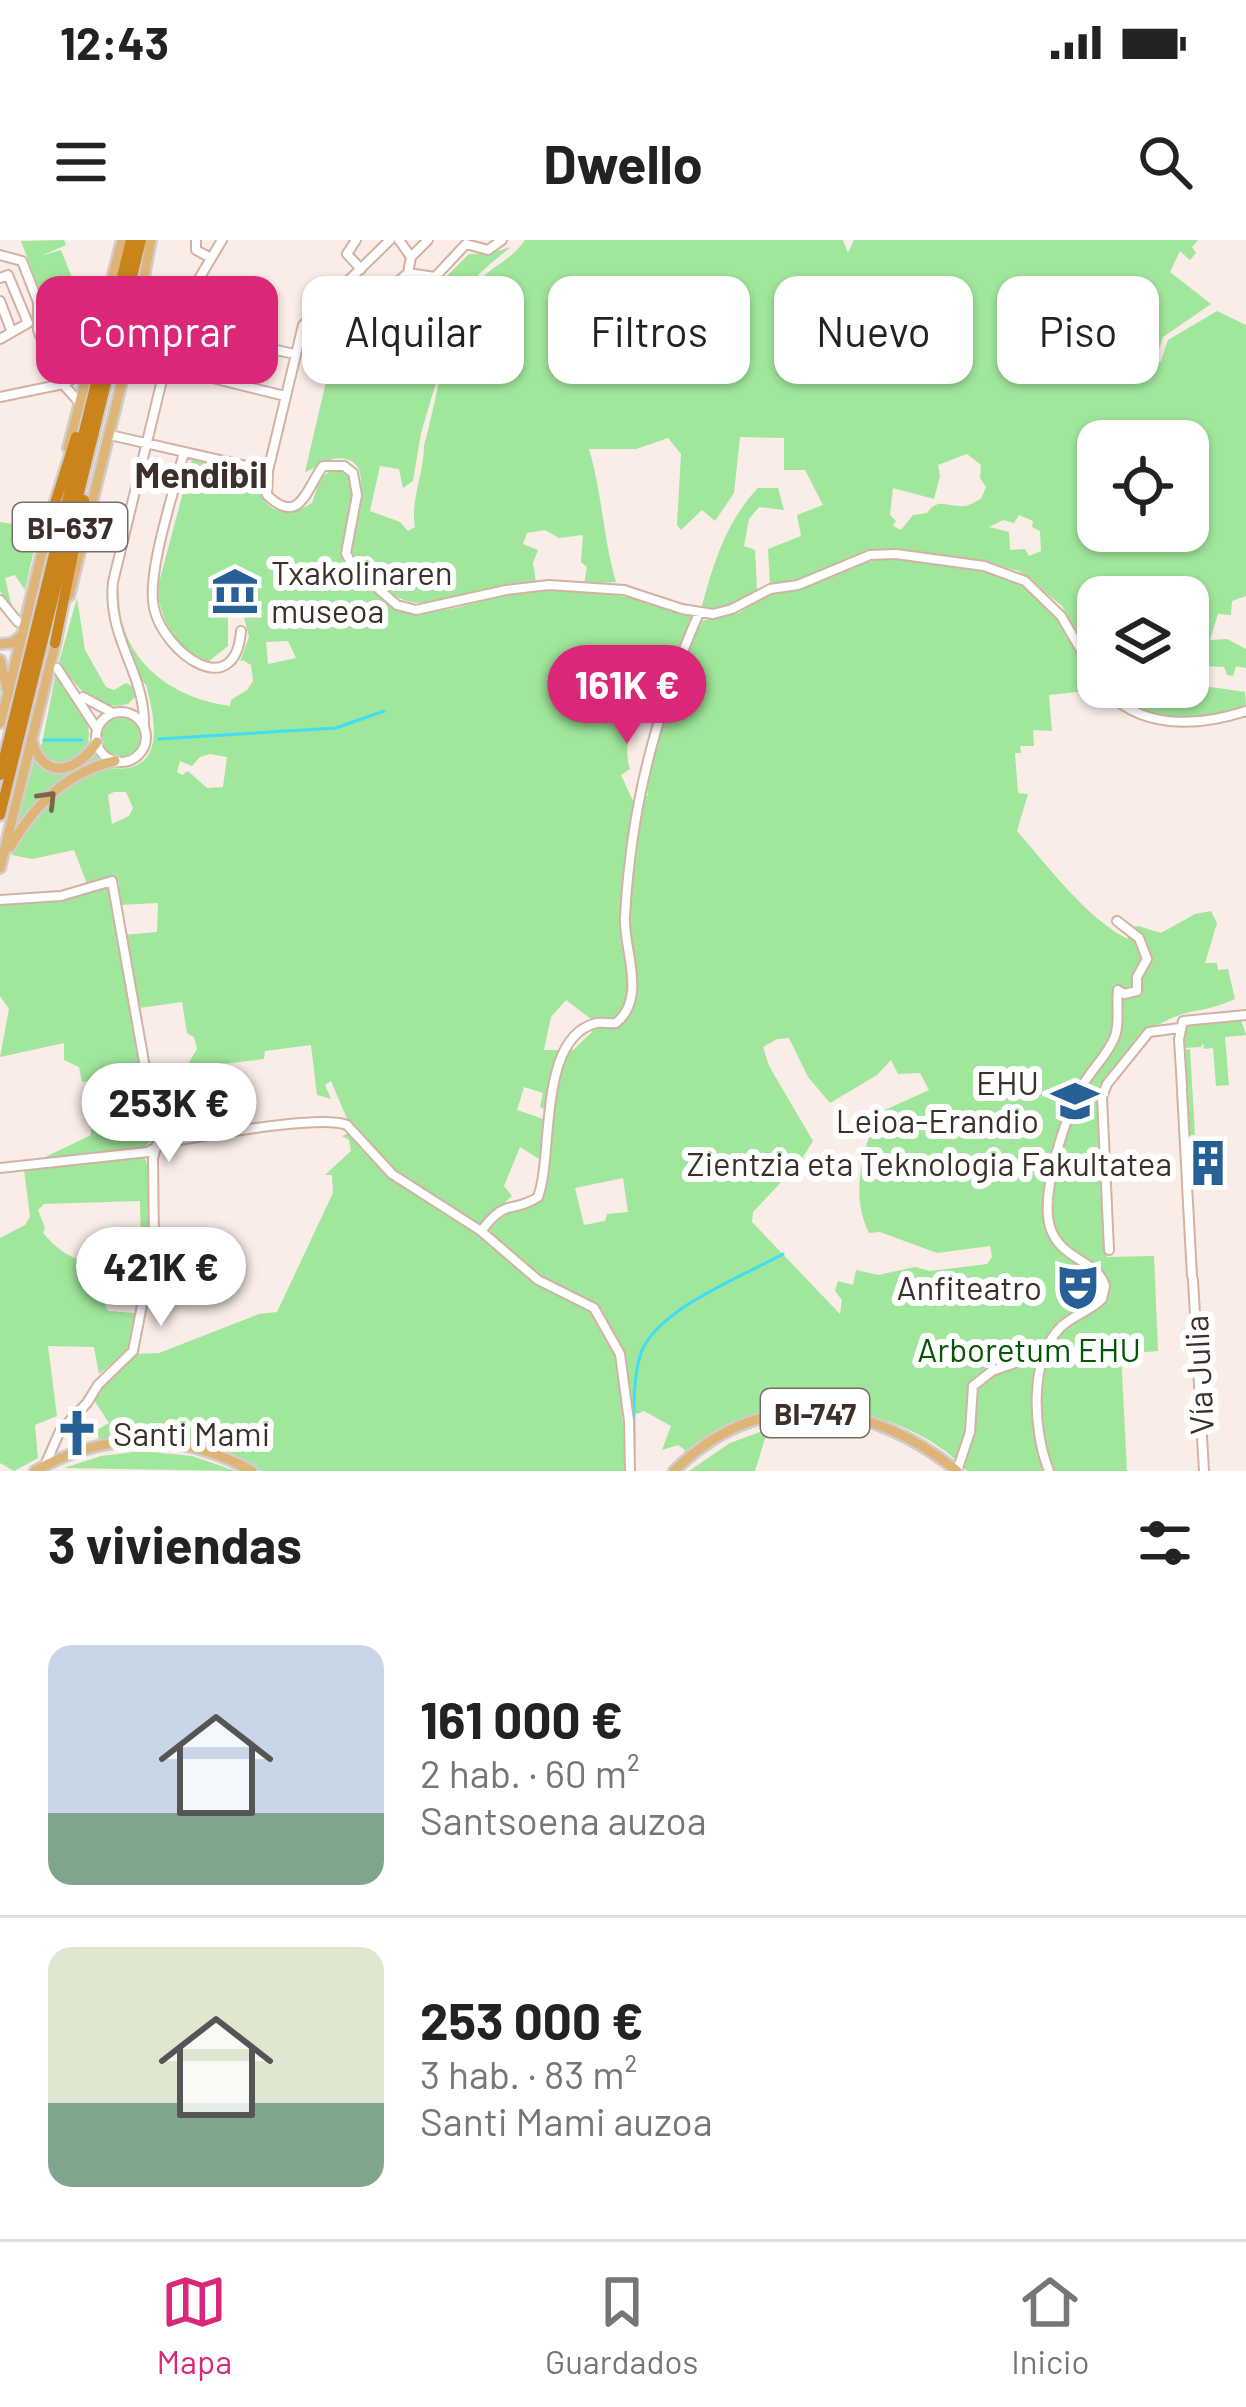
<!DOCTYPE html>
<html lang="es">
<head>
<meta charset="utf-8">
<style>
	body { margin:0; font-family:Barlow,sans-serif; background:#f2f2f2; color:#222; height:100vh; display:flex; flex-direction:column; font-size:45px; white-space:nowrap }
	* { box-sizing:border-box; margin:0 }
	p { font-size:39px; color:#767676 }
	.icon { flex:none; width:66px; height:66px; fill:none; stroke:currentColor; stroke-width:2; stroke-linecap:round; stroke-linejoin:round }
	.map { position:relative; height:1231px; overflow:hidden }
	.drawer { display:flex; flex-direction:column; background:#fff; flex:1 }
	.drawer>* { flex:none }
	.top-card { position:absolute; left:36px; top:36px; width:1176px; height:108px; display:flex; gap:24px }
	.tools { position:absolute; left:1077px; top:180px; display:grid; gap:24px }
	.tools a { display:grid; place-items:center; width:132px; height:132px; border-radius:24px; background:#fff; box-shadow:0 3px 9px #0004; font-size:60px }
	.price { position:absolute; translate:-50% -102px; padding:0 27px; border-radius:42px; background:#fff; color:#222; font-size:39px; line-height:78px; filter:drop-shadow(0 3px 6px #0008) }
	.price::after { content:''; position:absolute; left:50%; top:72px; width:36px; height:27px; margin-left:-18px; background:inherit; clip-path:polygon(0 0,100% 0,50% 100%) }
	.price.current { background:#db2777; color:#fff }
	ul { padding:0; list-style:none }
	li { display:flex; align-items:center; gap:36px; height:300px; padding:0 48px }
	li+li { border-top:3px solid #e0e0e0 }
	li span { display:grid; place-items:center; flex:none; width:336px; height:240px; border-radius:24px; color:#555 }
	li>.icon { margin-inline-start:auto }
	span .icon { width:144px; height:144px; fill:#fffc; stroke-width:1 }
	li b { font-size:51px }
	h2 { display:flex; justify-content:space-between; align-items:center; height:144px; padding:0 48px; font-size:51px }
	.tag { padding:0 42px; border-radius:24px; background:#fff; box-shadow:0 3px 9px #0004; font-size:42px; line-height:108px }
	.tag.current { background:#db2777; color:#fff }
	.status { display:flex; justify-content:space-between; align-items:center; height:84px; padding:0 60px; background:#fff; direction:ltr }
	.status svg { height:33px; fill:currentColor }
	header { display:flex; justify-content:space-between; align-items:center; height:156px; padding:0 48px; background:#fff; font-size:54px; font-weight:700 }
	.dock { display:flex; justify-content:space-around; align-items:center; height:168px; border-top:3px solid #e0e0e0; background:#fff; font-size:33px; color:#767676 }
	.dock a { display:grid; justify-items:center; gap:6px }
	.dock .current { color:#db2777 }
	.map>svg:first-child { display:block }
	.green { fill:#a0e69b; fill-rule:evenodd }
	.lines { fill:none; stroke-linecap:round; stroke-linejoin:round }
	.stream { stroke:#3fdef4; stroke-width:3 }
	.minor-casing { stroke:#d3b2a3; stroke-width:12 }
	.major-casing { stroke:#d0cdcc; stroke-width:14 }
	.highway-casing { stroke:#d0cdcc; stroke-width:15 }
	.minor { stroke:#fff; stroke-width:8 }
	.major { stroke:#dfb577; stroke-width:9 }
	.highway { stroke:#c9841c; stroke-width:10 }
	.oneway { stroke:#7e6549 }
	.labels { text-anchor:middle; dominant-baseline:central; stroke-width:12; stroke-linejoin:round; paint-order:stroke }
	.shield { fill:#fff; stroke:#776e6a; stroke-width:3 }
	.shield-label { font-size:30px; font-weight:bold; fill:#3d302a }
	.poi-label { font-size:33px; fill:#3d302a; stroke:#fff; text-anchor:end }
	.park-label { font-size:33px; fill:#065608; stroke:#fff }
	.street-label { font-size:33px; fill:#3d302a; stroke:#fff }
	.neighbourhood-label { font-size:36px; font-weight:bold; fill:#3d302a; stroke:#fff }
</style>
</head>
<body>
<div class="status"><b>12:43</b><svg viewBox="0 0 49 12"><path d="M0 12V9h3v3zM5 12V6h3v6zM10 12V3h3v9zM15 12V0h3v12zM26 1h20v11H26zM47 4h2v5h-2z"/></svg></div>
<header><svg class="icon" aria-label="menu" viewBox="0 0 24 24"><path d="M4 6h16M4 12h16M4 18h16"/></svg>Dwello<svg class="icon" aria-label="search" viewBox="0 0 24 24"><circle cx="10" cy="10" r="6"/><path d="M15 15l6 6"/></svg></header>
<div class="map">
<svg width="1246" height="1231" viewBox="0 0 1246 1231">
	<rect width="100%" height="100%" fill="#faece6"/>
	<path class="green" d="M64,0L66,5L41,16L61,10L73,40L49,50L47,46L39,49L21,1Z
		M525,0H843L848,13L854,0H1198L1192,7L1196,13L1190,20L1180,11L1170,32L1211,64L1163,97L1154,123L1161,121L1168,100L1217,71L1246,85V356L1232,361L1231,375L1218,374L1210,400L1227,399L1246,409V428L1236,426L1233,436L1227,435L1224,427L1202,426L1197,445L1245,452L1246,466C1195,484 1148,486 1108,447H1188V357H1098V434L1062,366L1019,331L986,322L881,310C842,314 810,342 770,345L768,309L801,296L797,275L823,265L805,230H784V198L740,197L734,253L715,281L702,270L681,290L677,285L681,214L668,198L636,209H589C602,252 603,298 616,342L584,344L587,327L581,322L583,295L559,298L545,290L527,293L523,304L538,310L533,323L536,342C499,348 455,366 418,363C394,361 352,334 351,307C351,286 385,207 329,220C319,222 315,229 305,232L332,116L312,109L305,97L309,90L327,107L352,100L357,87L415,40L437,46L469,14L491,13L511,7C471,39 457,51 444,103L413,94L405,122L410,131L437,139L421,193L413,241L403,248L399,229L380,226L370,271L400,282L408,291L415,287C410,261 424,233 424,206C437,162 448,77 476,44C491,26 512,20 525,0ZM1098,201H1188V291H1098ZM967,214L981,225L980,238L986,247L981,259C976,261 971,265 965,266C948,268 939,256 927,273L913,275L901,290L893,286L896,281L890,275L893,248L934,259L940,236L938,225ZM1019,275L1033,281L1032,287L1040,291L1041,311L1029,316L1025,309L1010,310L1009,292L989,287L1003,280L1014,283Z
		M204,42L218,54L195,85L186,81L182,73Z
		M192,219L259,236C258,272 285,280 312,263C319,246 318,232 339,229L355,243L342,316C349,331 360,340 372,351C426,396 477,353 540,350C593,347 644,359 694,376L670,432L626,437L625,468L629,472C630,493 624,511 630,529L621,535L634,563L648,555C638,508 683,426 700,381L739,373L767,354L798,349L880,317L987,331L1021,342L1051,371L1075,407L1096,450L1049,455L1052,491L1033,490L1034,506H1020L1021,513H1015L1018,553L1028,554L1017,591C1046,624 1088,680 1128,699L1126,688L1138,686L1161,693L1195,674L1211,671L1217,683L1205,723H1217L1218,730L1228,729L1235,759C1219,766 1207,769 1190,772C1147,782 1113,819 1098,860L1107,1017L1154,1016L1158,1111L1121,1114L1127,1231H967C924,1182 827,1153 763,1176C735,1185 707,1206 681,1220L685,1210L678,1205L662,1210L671,1186L644,1171L637,1174L631,1169L625,1118L602,1069L539,1037L486,992L387,925L348,881L331,841L325,845L331,859L317,855L311,805L265,811L264,819L165,831L188,824L197,809L194,797L187,793L182,762L139,768L123,695L157,692L158,663L119,665V642L110,639L87,644L74,610L32,619L12,615C24,584 68,540 100,530C109,526 118,530 128,528C166,521 153,471 146,445C123,419 113,377 117,340C120,350 118,370 123,385C136,432 182,460 230,466L231,460L247,450L253,441L251,425L243,420L240,422L249,397L242,369L252,364L244,337L220,343L228,372V406L209,421C176,411 162,383 157,350ZM288,401L296,418L268,424L266,402ZM210,514L227,517L223,547L207,548L188,531L182,535L177,532L180,521L192,526L200,517ZM114,552H126L133,568L129,576L112,584L108,555ZM566,760L591,779L592,792L573,810H544L551,777ZM789,798L808,837L830,863L877,835L891,820L898,834L920,833L929,850L878,873C862,912 850,954 869,993L880,992L937,1013L990,1006L992,1017L987,1024L930,1031L915,1027L878,1035L856,1030L853,1045L838,1041L835,1051L842,1060L840,1074L752,982L753,972L800,922L813,901L769,826L763,807L777,799ZM524,847L543,853L540,867L554,874L552,882L517,870ZM520,907L547,924C545,953 547,967 515,970L505,962L512,956L504,946ZM623,938L628,972L607,974L605,981L584,985L575,948Z
		M758,248H778L784,270L759,267L749,279L744,306L755,310L757,350L728,367L701,370C713,325 725,283 758,248Z
		M0,282L39,288L25,350L15,335L5,338L11,363L18,376L0,351Z
		M77,358L85,410L106,447L114,450L126,443L135,448V457L128,464C95,473 76,446 59,422Z
		M56,433C74,457 97,479 86,511L71,522L50,521L41,508Z
		M101 498a20 20 0 1 1 40 0a20 20 0 1 1-40 0Z
		M93,512L100,521L68,535L15,591L35,517C51,538 79,534 93,512Z
		M110,645C115,709 136,769 141,833L82,842L79,827L64,820V803L0,817L9,769L0,756V663L53,660Z
		M1241,780L1246,795L1225,797L1229,845L1216,846L1213,808L1204,809L1203,803L1201,807L1184,808L1183,789L1192,782Z
		M1190,809L1195,895H1189L1184,810Z
		M150,880L153,899L142,909L148,927L149,1007L141,1006L140,961L44,964L38,970L45,988L43,993C63,1016 76,1021 106,1026C99,1041 100,1056 108,1071L135,1073L127,1111L99,1134L94,1107L48,1106L57,1176L35,1185L38,1218L14,1231L0,1223V998L25,985L30,977L23,922L37,921L91,895V889Z
		M349,893L378,926L478,993L531,1039L593,1070L618,1116L626,1231H261C209,1201 158,1192 99,1201L97,1190L109,1183L92,1157L134,1114L159,1113L259,1074L277,1072L333,953L332,935H325L351,911L349,900L342,896Z
		M768,1189L755,1231H689L730,1203Z
		M142,1211L192,1216L236,1231L64,1228L101,1216Z"/>
	<g class="lines">
		<path class="stream" d="M159,499L336,488L384,471
			M44,500H82
			M633,1228C636,1192 630,1151 640,1116C653,1070 744,1036 783,1014"/>
		<defs>
			<path id="minor" d="M196,0V10L211,18
				M356,0L347,14L361,29
				M390,0L303,85L268,231L267,255C300,287 306,249 323,226H344L353,233L357,255L346,313L353,327L397,365L416,370L506,350L549,345L624,350L682,369L713,374L732,369L770,349L798,345L870,315L896,314L984,326L1025,341L1061,376L1098,439
				M399,0L411,17
				M0,15L22,21L38,62V90L60,144
				M408,33L411,17L428,0
				M0,38L8,35L28,83
				M342,48L365,70
				M0,61L11,90
				M175,89L295,114
				M39,90L99,66
				M0,99L28,83
				M344,100L348,84L408,33L435,37L466,4L488,10L502,0
				M164,126L285,156
				M63,144L79,162
				M0,157L63,144L88,131
				M110,195L268,231
				M184,212C175,249 146,333 154,368C164,413 235,464 241,391
				M0,360L18,382
				M57,428L97,489
				M1103,447C1139,490 1197,487 1246,471
				M83,457L111,472
				M96 497a25 25 0 1 1 50 0a25 25 0 1 1-50 0Z
				M144,485C145,432 107,399 113,342L178,74L222,0
				M0,660L61,656L112,641L158,901L153,918L154,1004L133,1111L98,1145L87,1163L60,1191L45,1225
				M1182,848L1179,799L1183,781L1246,775
				M1182,851L1187,942
				M0,928L148,912L165,902C203,897 317,874 347,885L392,934L481,991L538,1040L594,1068L620,1114L629,1181L630,1231
				M1187,945L1192,1036
				M481,991C508,956 510,975 538,957C554,915 537,796 597,783C603,782 610,784 616,783C648,757 623,709 625,677C631,567 655,474 699,373
				M1109,1010L1102,857L1107,844L1149,792L1180,788
				M1193,1040L1204,1231
				M957,1231L970,1192L973,1146L992,1131L1018,1122
				M1049,1231C1033,1191 1028,1118 1062,1086C1074,1075 1090,1071 1102,1059L1105,1046C1098,1020 1060,1020 1050,987C1040,952 1066,874 1084,843C1093,828 1109,813 1115,796C1120,783 1116,764 1118,750L1124,754L1137,751V737L1147,719L1139,698L1117,681"/>
			<path id="major" d="M68,208L122,0
				M69,356L131,105L151,0
				M0,404L12,403L21,396
				M0,420L8,453L0,483
				M8,453L52,271
				M32,501C44,542 77,532 97,502
				M10,607C34,566 67,531 115,521
				M0,628L56,401
				M35,1231C107,1190 181,1192 252,1231
				M674,1231C760,1145 870,1160 957,1231"/>
			<path id="highway" d="M51,276L76,197
				M55,403L84,260
				M0,535L131,0
				M0,575L141,0"/>
		</defs>
		<use href="#minor" class="minor-casing"/>
		<use href="#major" class="major-casing"/>
		<use href="#highway" class="highway-casing"/>
		<use href="#minor" class="minor"/>
		<use href="#major" class="major"/>
		<use href="#highway" class="highway"/>
	</g>
	<defs><path id="oneway-chevron" d="M-2-3.5L2.5 0L-2 3.5" fill="none" stroke-width="1.6" stroke-linecap="round" stroke-linejoin="round" transform="scale(3)"/></defs>
	<use class="oneway" href="#oneway-chevron" transform="translate(48 559) rotate(-46)"/>
	<defs>
		<symbol id="museum-bare" viewBox="-9 -9 18 18"><path d="M0-6L6-3V-2H-6V-3ZM-5-1h2V3h-2ZM-1-1h2V3h-2ZM3-1h2V3H3ZM-6 4H6V6H-6Z" fill="#275f97" stroke="#fff" stroke-width="2.5" paint-order="stroke"/></symbol>
		<symbol id="university-bare" viewBox="-9 -9 18 18"><path d="M0-5L7-2L0 1L-7-2ZM-4 1L0 2.5L4 1V4Q0 6-4 4Z" fill="#275f97" stroke="#fff" stroke-width="2.5" paint-order="stroke"/></symbol>
		<symbol id="building-bare" viewBox="-9 -9 18 18"><path d="M-4-6H4V6H1V3H-1V6H-4ZM-2.5-4.3h1.7v1.8h-1.7ZM.8-4.3h1.7v1.8H.8ZM-2.5-1h1.7V.8h-1.7ZM.8-1h1.7V.8H.8Z" fill="#275f97" stroke="#fff" stroke-width="2.5" paint-order="stroke"/></symbol>
		<symbol id="theatre-bare" viewBox="-9 -9 18 18"><path d="M-5-5.5Q0-4 5-5.5V0Q5 5 0 6Q-5 5-5 0ZM-3.3-2.5H-1v1.5H-3.3ZM1-2.5H3.3v1.5H1ZM-2.8 1Q0 5.5 2.8 1Z" fill="#275f97" stroke="#fff" stroke-width="2.5" paint-order="stroke"/></symbol>
		<symbol id="church-bare" viewBox="-9 -9 18 18"><path d="M-1.2-6h2.4v3.5h3.3v2.4h-3.3V6h-2.4V-.1h-3.3v-2.4h3.3Z" fill="#275f97" stroke="#fff" stroke-width="2.5" paint-order="stroke"/></symbol>
	</defs>
	<g fill-rule="evenodd">
		<use href="#museum-bare" x="202" y="318" width="66" height="66"/>
		<use href="#university-bare" x="1042" y="828" width="66" height="66"/>
		<use href="#building-bare" x="1175" y="890" width="66" height="66"/>
		<use href="#theatre-bare" x="1045" y="1014" width="66" height="66"/>
		<use href="#church-bare" x="44" y="1160" width="66" height="66"/>
	</g>
	<g class="labels">
		<g class="shield">
			<rect x="13" y="263" width="114" height="48" rx="9"/>
			<rect x="761" y="1149" width="108" height="48" rx="9"/>
		</g>
		<g class="shield-label">
			<text x="70" y="287">BI-637</text>
			<text x="815" y="1173">BI-747</text>
		</g>
		<g class="poi-label">
			<text x="271" y="332" text-anchor="start">Txakolinaren<tspan x="271" dy="38">museoa</tspan></text>
			<text x="1039" y="842">EHU<tspan x="1039" dy="38">Leioa-Erandio</tspan></text>
			<text x="1172" y="923">Zientzia eta Teknologia Fakultatea</text>
			<text x="1042" y="1047">Anfiteatro</text>
			<text x="113" y="1193" text-anchor="start">Santi Mami</text>
		</g>
		<g class="park-label">
			<text x="1029" y="1109">Arboretum EHU</text>
		</g>
		<g class="street-label">
			<text transform="translate(1198 1135) rotate(-93)">Vía Julia</text>
		</g>
		<g class="neighbourhood-label">
			<text x="201" y="233">Mendibil</text>
		</g>
	</g>
</svg>
<div class="tools">
<a><svg class="icon" aria-label="locate" viewBox="0 0 24 24"><circle cx="12" cy="12" r="6"/><path d="M12 2v4M12 18v4M2 12h4M18 12h4"/></svg></a>
<a><svg class="icon" aria-label="layers" viewBox="0 0 24 24"><path d="M12 4l9 5-9 5-9-5zM3 14l9 5 9-5"/></svg></a>
</div>
<b class="price current" style="left:627px;top:507px">161K €</b>
<b class="price" style="left:169px;top:925px">253K €</b>
<b class="price" style="left:161px;top:1089px">421K €</b>
<div class="top-card">
<a class="tag current">Comprar</a>
<a class="tag">Alquilar</a>
<a class="tag">Filtros</a>
<a class="tag">Nuevo</a>
<a class="tag">Piso</a>
</div>
</div>
<section class="drawer">
<h2>3 viviendas<svg class="icon" aria-label="filters" viewBox="0 0 24 24"><path d="M4 7h16M4 17h16"/><circle cx="9" cy="7" r="2"/><circle cx="15" cy="17" r="2"/></svg></h2>
<ul>
<li><span style="background:linear-gradient(#c9d6e8 70%,#7fa58c 0)"><svg class="icon" aria-label="home" viewBox="0 0 24 24"><path d="M3 11l9-7 9 7M6 9v11h12V9"/></svg></span><div><b>161 000 €</b><p>2 hab. · 60 m²</p><p>Santsoena auzoa</p></div></li>
<li><span style="background:linear-gradient(#dfe7d0 65%,#7fa58c 0)"><svg class="icon" aria-label="home" viewBox="0 0 24 24"><path d="M3 11l9-7 9 7M6 9v11h12V9"/></svg></span><div><b>253 000 €</b><p>3 hab. · 83 m²</p><p>Santi Mami auzoa</p></div></li>
</ul>
</section>
<nav class="dock">
<a class="current"><svg class="icon" aria-label="map" viewBox="0 0 24 24"><path d="M3 6l6-2 6 2 6-2v14l-6 2-6-2-6 2zM9 4v14M15 6v14"/></svg>Mapa</a>
<a><svg class="icon" aria-label="saved" viewBox="0 0 24 24"><path d="M7 4h10v16l-5-4-5 4z"/></svg>Guardados</a>
<a><svg class="icon" aria-label="home" viewBox="0 0 24 24"><path d="M3 11l9-7 9 7M6 9v11h12V9"/></svg>Inicio</a>
</nav>
</body>
</html>
